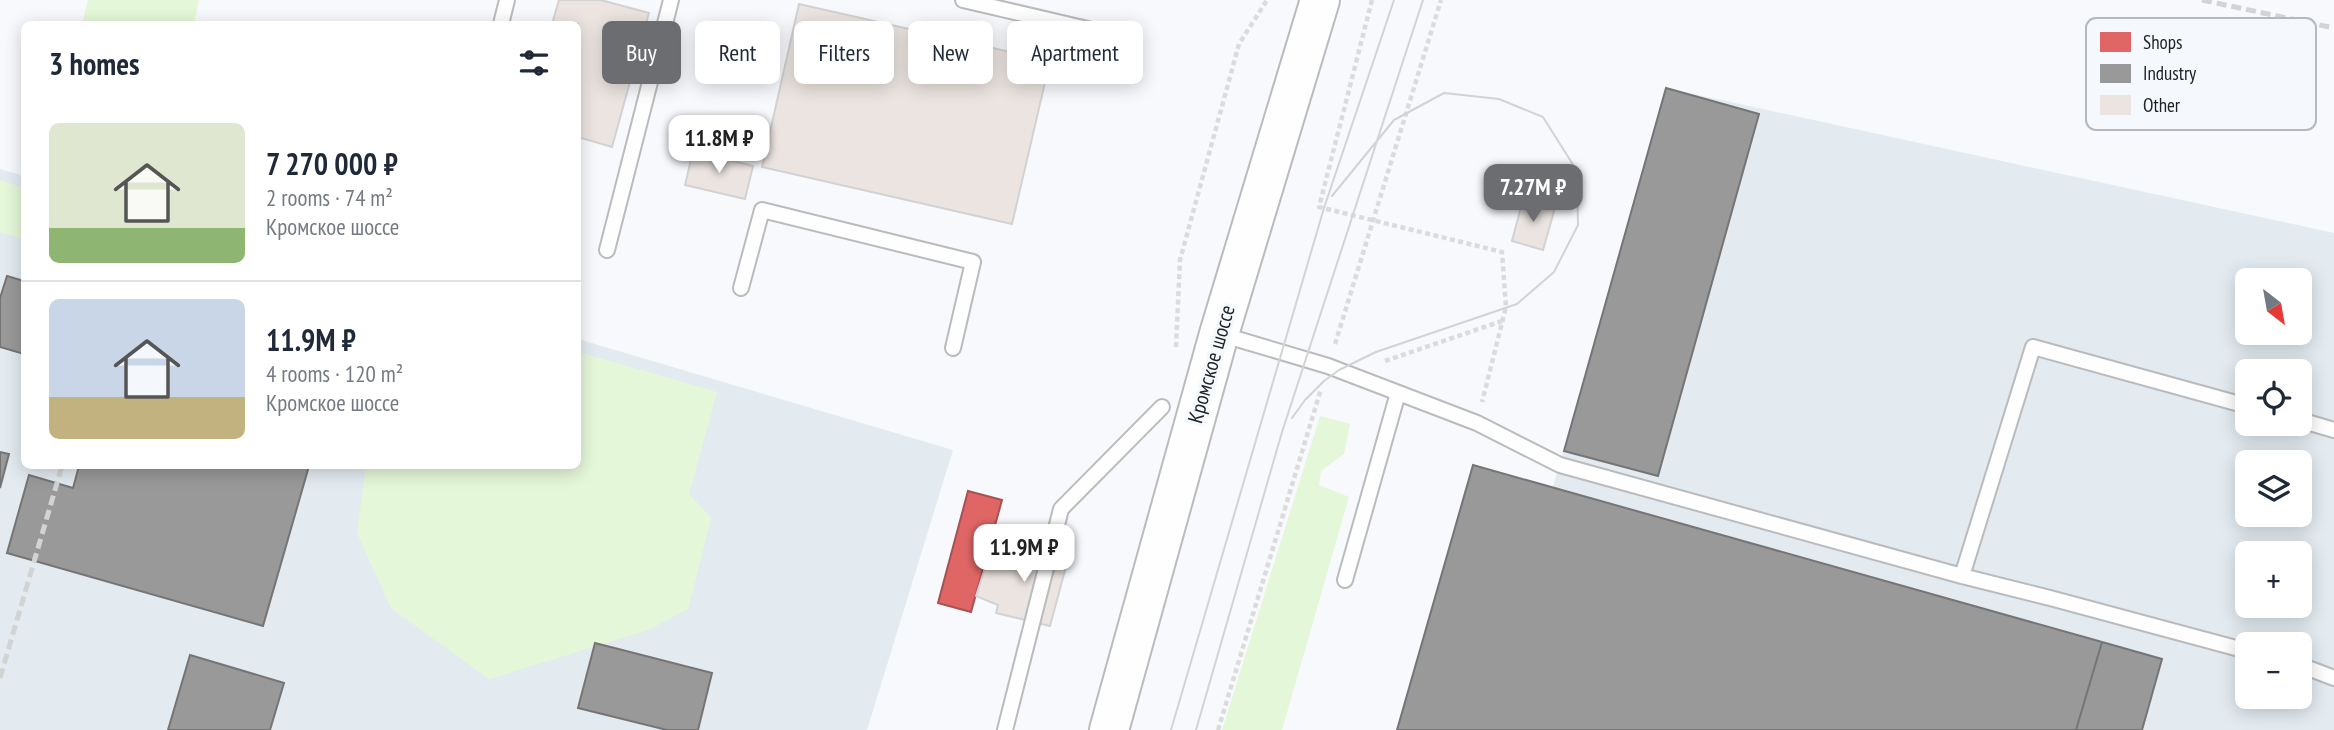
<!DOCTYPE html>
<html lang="en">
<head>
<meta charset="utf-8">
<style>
	body { margin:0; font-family:"PT Sans Narrow",sans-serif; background:#f2f2f3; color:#1f2937; height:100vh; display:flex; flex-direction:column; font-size:26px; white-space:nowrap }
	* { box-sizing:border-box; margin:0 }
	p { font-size:23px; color:#747a83 }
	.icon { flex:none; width:38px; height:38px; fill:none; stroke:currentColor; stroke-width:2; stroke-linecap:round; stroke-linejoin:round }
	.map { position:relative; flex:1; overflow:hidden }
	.sheet { position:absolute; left:21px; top:21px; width:560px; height:448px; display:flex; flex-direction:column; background:#fff; border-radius:10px; box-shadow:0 4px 18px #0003 }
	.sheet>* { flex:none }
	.top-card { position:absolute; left:602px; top:21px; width:665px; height:63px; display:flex; gap:14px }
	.needle { width:46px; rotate:149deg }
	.buttons { position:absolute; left:2235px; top:268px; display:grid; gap:14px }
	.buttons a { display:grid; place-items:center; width:77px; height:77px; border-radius:10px; background:#fff; box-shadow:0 4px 18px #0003; font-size:35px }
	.price { position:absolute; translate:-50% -60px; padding:0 16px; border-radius:14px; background:#fff; color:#222; font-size:23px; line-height:46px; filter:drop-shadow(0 2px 4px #0008) }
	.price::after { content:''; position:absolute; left:50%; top:42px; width:21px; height:16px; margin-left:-10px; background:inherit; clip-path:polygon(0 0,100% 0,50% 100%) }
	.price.current { background:#6b6d70; color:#fff }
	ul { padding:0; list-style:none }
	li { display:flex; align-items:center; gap:21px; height:175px; padding:0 28px }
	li+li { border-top:2px solid #e0e1e3 }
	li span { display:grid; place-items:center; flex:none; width:196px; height:140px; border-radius:10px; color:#555 }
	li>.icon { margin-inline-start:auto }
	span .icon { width:84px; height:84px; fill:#fffc; stroke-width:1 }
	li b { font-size:30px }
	h2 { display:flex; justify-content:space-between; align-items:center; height:84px; padding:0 28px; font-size:30px }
	.tag { padding:0 24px; border-radius:10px; background:#fff; box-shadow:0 4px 18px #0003; font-size:24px; line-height:63px }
	.tag.current { background:#6b6d70; color:#fff }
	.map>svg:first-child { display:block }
	.built { fill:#e3ebf1; fill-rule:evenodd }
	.green { fill:#e5f7d9 }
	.shops { fill:#e06666; stroke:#a65252; stroke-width:2 }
	.industry { fill:#999; stroke:#757576; stroke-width:2 }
	.building { fill:#ebe4e0; stroke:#d3d2d3; stroke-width:2 }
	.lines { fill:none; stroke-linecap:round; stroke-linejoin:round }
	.lane-casing { stroke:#b9bbbd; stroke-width:18 }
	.primary-casing { stroke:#b9bbbd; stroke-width:42 }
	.path { stroke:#dbdbdc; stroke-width:4.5; stroke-dasharray:5 3.5; stroke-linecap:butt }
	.lane { stroke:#fefeff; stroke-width:14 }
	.primary { stroke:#fefeff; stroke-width:38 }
	.tram { stroke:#d2d3d3; stroke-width:2 }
	.rail { stroke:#d2d3d3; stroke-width:5; stroke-dasharray:10 5; stroke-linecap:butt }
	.labels { text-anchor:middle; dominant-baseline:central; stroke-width:7; stroke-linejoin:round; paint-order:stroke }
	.street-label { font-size:21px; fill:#202224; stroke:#f5f9fe }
	.key { fill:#f5f9fe; stroke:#b5b8bd; stroke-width:2 }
	.key-label { font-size:19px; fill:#202224 }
</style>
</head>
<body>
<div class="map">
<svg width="2334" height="730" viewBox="0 0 2334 730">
	<rect width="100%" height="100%" fill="#f7f9fc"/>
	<path class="built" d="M1666,88L2334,233V730H1398L1473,465L1553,487ZM2247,280H2300V332H2247ZM2247,371H2300V424H2247ZM2247,462H2300V514H2247ZM2247,553H2300V606H2247ZM2247,644H2300V696H2247Z
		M0,169L24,176V466H578V339L953,450L867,730H0Z"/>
	<path class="green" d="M88,0H199L194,24H82Z
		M0,180L24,188V239L0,232Z
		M578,352L717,392L689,494L711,518L688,609L648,630L489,679L391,608L357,533L366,466H578Z
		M1320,416L1350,424L1344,454L1321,471L1319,485L1349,497L1282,730H1222Z"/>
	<path class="shops" d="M968,491L1002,500L971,612L938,603Z"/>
	<path class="industry" d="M1666,88L1759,114L1658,476L1564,451Z
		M7,276L24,281V354L0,347V298Z
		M0,452L9,454L0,488Z
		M1473,465L2102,642L2076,730H1397Z
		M79,466H309L263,626L7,553L29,475L73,488Z
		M2102,642L2162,659L2142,730H2076Z
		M595,643L712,673L698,730H667L578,708Z
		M190,655L284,683L270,730H168Z"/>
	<path class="building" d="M559,0H601L649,13L612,147L578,137V24H552Z
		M799,4L1050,61L1012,224L762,167Z
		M693,151L753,166L745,199L685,185Z
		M1523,199L1555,208L1543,250L1512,241Z
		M1016,546L1068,559L1050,626L996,613L998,605L976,596L991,550L1013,556Z"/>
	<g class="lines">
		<defs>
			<path id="lane" d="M963,0L1126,38
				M501,24L507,0
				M607,250L671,0
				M741,288L762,210L973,262L953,348
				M1220,334L1328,366L1477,423L1560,465L1962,576L2050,598L2247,651
				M2300,420L2334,430
				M1962,576L2033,347L2247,406
				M1345,580L1398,393
				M2300,665L2334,678
				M1005,730L1061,509L1162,407"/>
			<path id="primary" d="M1109,730L1219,334L1320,0"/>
		</defs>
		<use href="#lane" class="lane-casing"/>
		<use href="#primary" class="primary-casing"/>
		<path class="path" d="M1372,0L1319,207L1502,252L1506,307L1482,402
			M1335,344L1441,0
			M1176,347L1180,260L1239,44L1267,0
			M1385,361L1502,321
			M1218,730L1321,389"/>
		<use href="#lane" class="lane"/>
		<use href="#primary" class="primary"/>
		<path class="tram" d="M1292,418L1305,400L1324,381L1339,370L1376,352L1517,304L1554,272L1578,225L1577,171L1543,117L1499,99L1444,93L1394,120L1332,196
			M1171,730L1324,208L1394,0
			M1196,730L1282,432L1423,0"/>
		<path class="rail" d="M2202,0L2334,28
			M0,678L62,466"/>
	</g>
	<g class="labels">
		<g class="street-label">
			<text transform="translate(1211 364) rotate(-74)">Кромское шоссе</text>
		</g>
	</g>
	<rect x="2086" y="18" width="230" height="112" rx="10" class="key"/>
	<rect x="2100" y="32" width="31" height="20" fill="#e06666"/>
	<rect x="2100" y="64" width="31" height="19" fill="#999"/>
	<rect x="2100" y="95" width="31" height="20" fill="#ebe4e0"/>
	<g class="key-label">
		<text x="2143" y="49">Shops</text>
		<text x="2143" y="80">Industry</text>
		<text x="2143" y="112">Other</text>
	</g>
</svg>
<div class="buttons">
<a><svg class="needle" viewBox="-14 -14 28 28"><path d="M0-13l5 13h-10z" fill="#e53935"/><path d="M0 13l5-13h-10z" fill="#747a83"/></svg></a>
<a><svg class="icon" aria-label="locate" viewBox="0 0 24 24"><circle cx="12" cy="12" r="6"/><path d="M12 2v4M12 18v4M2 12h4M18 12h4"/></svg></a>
<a><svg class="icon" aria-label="layers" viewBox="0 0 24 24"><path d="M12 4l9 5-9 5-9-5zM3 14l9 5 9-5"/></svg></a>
<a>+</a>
<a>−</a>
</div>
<b class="price" style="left:719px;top:175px">11.8M ₽</b>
<b class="price current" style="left:1533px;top:224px">7.27M ₽</b>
<b class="price" style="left:1024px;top:584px">11.9M ₽</b>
<div class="top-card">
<a class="tag current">Buy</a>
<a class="tag">Rent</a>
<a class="tag">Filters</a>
<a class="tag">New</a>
<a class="tag">Apartment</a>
</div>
<section class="sheet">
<h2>3 homes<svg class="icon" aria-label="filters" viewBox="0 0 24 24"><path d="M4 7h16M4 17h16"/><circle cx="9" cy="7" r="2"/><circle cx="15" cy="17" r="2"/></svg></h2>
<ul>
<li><span style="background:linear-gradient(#dfe7d0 75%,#8fb573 0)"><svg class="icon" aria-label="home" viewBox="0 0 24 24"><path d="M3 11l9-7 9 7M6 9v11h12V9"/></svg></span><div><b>7 270 000 ₽</b><p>2 rooms · 74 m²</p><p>Кромское шоссе</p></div></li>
<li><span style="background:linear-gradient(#c9d6e8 70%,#c2b280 0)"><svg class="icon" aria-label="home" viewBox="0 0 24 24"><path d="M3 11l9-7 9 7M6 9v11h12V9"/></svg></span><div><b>11.9M ₽</b><p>4 rooms · 120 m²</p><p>Кромское шоссе</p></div></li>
</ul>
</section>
</div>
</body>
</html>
